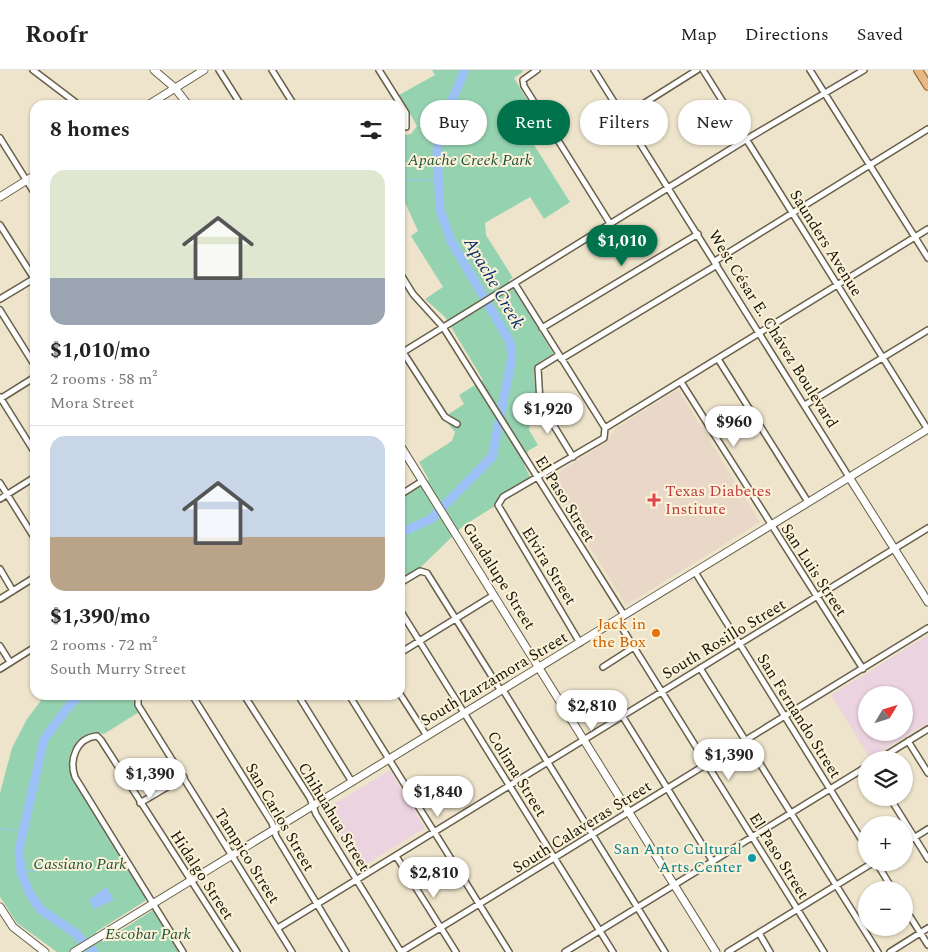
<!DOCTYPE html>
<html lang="en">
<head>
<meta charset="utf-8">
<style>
	body { margin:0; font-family:Spectral,serif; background:#f6f6f6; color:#222; height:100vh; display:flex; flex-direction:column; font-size:19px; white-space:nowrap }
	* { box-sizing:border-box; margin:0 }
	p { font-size:16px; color:#767676 }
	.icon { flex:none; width:28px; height:28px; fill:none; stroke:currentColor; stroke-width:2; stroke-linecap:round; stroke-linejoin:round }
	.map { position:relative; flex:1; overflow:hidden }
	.drawer { position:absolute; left:30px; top:30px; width:375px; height:600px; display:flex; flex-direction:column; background:#fff; border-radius:15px; box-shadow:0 1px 4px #0004 }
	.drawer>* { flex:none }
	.hud { position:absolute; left:420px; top:30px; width:432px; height:45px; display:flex; gap:10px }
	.needle { width:32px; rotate:52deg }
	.buttons { position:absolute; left:858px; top:616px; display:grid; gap:10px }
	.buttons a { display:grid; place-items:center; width:55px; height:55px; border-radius:50%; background:#fff; box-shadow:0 1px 4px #0004; font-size:25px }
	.price { position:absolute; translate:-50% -42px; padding:0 11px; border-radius:18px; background:#fff; color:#222; font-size:16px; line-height:32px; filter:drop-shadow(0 1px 2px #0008) }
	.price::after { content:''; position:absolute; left:50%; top:30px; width:15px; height:11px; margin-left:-8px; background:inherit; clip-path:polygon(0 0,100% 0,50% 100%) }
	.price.current { background:#00734d; color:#fff }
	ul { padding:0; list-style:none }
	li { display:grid; align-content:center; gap:10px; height:265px; padding:0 20px }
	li+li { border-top:1px solid #e0e0e0 }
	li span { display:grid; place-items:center; height:155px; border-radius:15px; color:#555 }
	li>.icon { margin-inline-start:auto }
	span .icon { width:90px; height:90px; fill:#fffc; stroke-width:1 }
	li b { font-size:21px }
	h2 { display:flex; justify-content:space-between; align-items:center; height:60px; padding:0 20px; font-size:21px }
	.pill { padding:0 18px; border-radius:22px; background:#fff; box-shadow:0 1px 4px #0004; font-size:18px; line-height:45px }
	.pill.current { background:#00734d; color:#fff }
	header { display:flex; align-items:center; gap:30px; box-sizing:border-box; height:70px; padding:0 25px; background:#fff; border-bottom:1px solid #e0e0e0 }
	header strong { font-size:24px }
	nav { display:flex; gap:28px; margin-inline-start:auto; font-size:18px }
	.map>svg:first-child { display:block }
	.education { fill:#ebd3df; fill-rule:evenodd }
	.medical { fill:#e9d8c7 }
	.green { fill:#95d3b0 }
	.water { fill:#9dc0f7 }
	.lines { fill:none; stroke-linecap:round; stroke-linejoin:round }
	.stream { stroke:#9dc0f7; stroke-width:1 }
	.river { stroke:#9dc0f7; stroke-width:9 }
	.street-casing { stroke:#69604a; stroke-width:8 }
	.secondary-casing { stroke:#69604a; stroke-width:9 }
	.primary-casing { stroke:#936128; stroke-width:10 }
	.street { stroke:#fff; stroke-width:5 }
	.secondary { stroke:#fff; stroke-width:7 }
	.primary { stroke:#e7b988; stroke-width:8 }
	.health-dot { fill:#e0444e; stroke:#fbf2d8; stroke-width:2 }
	.food-dot { fill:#e8710a; stroke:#fbf2d8; stroke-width:2 }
	.culture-dot { fill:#0f9aa8; stroke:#fbf2d8; stroke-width:2 }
	.labels { text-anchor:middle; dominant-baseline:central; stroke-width:4; stroke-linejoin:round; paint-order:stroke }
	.park-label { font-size:16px; font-style:italic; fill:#20533a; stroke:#fbf2d8 }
	.street-label { font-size:16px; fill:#16130a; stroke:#fbf2d8 }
	.health-label { font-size:16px; fill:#be3a42; stroke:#fbf2d8; text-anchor:start }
	.food-label { font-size:16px; fill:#c56008; stroke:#fbf2d8; text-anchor:end }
	.culture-label { font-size:16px; fill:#0d838f; stroke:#fbf2d8; text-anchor:end }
	.water-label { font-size:18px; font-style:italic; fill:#052e6c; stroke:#fbf2d8 }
</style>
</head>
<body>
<header>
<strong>Roofr</strong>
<nav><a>Map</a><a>Directions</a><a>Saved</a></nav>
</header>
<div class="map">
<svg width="928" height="882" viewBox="0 0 928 882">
	<rect width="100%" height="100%" fill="#eee4cb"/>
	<path class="education" d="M928,565V653L870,688L831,625ZM866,625H904V662H866Z
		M390,700L425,758L358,799L323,741Z"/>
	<path class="medical" d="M678,319L760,452L626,535L548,409L606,372L616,358Z"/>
	<path class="green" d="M432,0H522L523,2L514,8L532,38L517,48L570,132L544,149L530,127L485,153L486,165L513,208L509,210L553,283C549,288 541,289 537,295C530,305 538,335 544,345L530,354L529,360L538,375L528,381L524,394L530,407L499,426L495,436L463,456L421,497L400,510V428L429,410L419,392L452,371L455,362L443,348L464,334L459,325L483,310L445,247L425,229L443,217L411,166L418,161L403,128L400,130V62L405,65L411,64L417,56L399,25L435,5Z
		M45,625H134L133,631L139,642L104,664C88,659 69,674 69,692C69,700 73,707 76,714L146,828L145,831L96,862L103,872L153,840L179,882H57L17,853L0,827V723L12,678L27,649Z"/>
	<path class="water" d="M106,817L114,830L94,839L89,830Z"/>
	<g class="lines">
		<path class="stream" d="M400,111L438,109
			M0,759L23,761
			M21,802L42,800"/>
		<path class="river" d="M400,463L431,449L492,387L512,287L510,272L451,171L440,140L437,82L441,55L465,0
			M81,625L71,633L44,669L19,780L21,802L29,822L40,839L75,863L94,882"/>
		<defs>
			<path id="street" d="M33,0L79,35
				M219,0L241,35
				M272,0L294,35
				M379,0L406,43V57
				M537,0L523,10L524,16L611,155
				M594,0L849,407
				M703,0L928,360
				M810,0L928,188
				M624,46L697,0
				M0,68L35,124
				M0,155L35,210
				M715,191L928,59
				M400,203L413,224L443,257L624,545
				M515,214L605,358
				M0,229L35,208
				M0,240L35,296
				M542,258L698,164
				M403,282L445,347L457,354
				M400,284L747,69L864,0
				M559,285L538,298L540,333L573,387
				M561,289L717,195
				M718,289L808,432
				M681,312L863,599
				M0,327L35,383
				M0,329L35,307
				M805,335L928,260
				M605,358L928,159
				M0,413L35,469
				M400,425L422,411
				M0,429L35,407
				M0,499L13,521
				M695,502L866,777
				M400,513L420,501L427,503L501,621
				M0,529L35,507
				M400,540L613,882
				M617,550L824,882
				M580,573L498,435L503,427L604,368L605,358
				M0,576L10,592
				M400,583L494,525
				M603,597L634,577
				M700,598L878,882
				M0,599L35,577
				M503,620L665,882
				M400,624L427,666
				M138,625V635L292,882
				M192,625L272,753L276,766L346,882
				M244,625L310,728L316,744L401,882
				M298,625L352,712
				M349,625L509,882
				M623,647L713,792
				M908,671L928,703
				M878,690L928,659
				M890,728L928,789
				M140,733L184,707
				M904,774L928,759
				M396,786L456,882
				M876,792L893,820
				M904,837L928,875
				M278,858L928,458
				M759,863L770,882
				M183,882L75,707C69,690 76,668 97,666L101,670L237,882
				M401,882L928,558
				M565,882L866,697
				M728,882L874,792
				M890,882L928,858"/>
			<path id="secondary" d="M154,0L175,18L188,35
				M148,35L204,0
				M0,127L35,105
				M400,375L716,882
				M849,407L928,532
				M0,837L13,857L45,882
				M74,882L928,359"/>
			<path id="primary" d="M918,0L928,16"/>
		</defs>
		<use href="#street" class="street-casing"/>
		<use href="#secondary" class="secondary-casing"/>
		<use href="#primary" class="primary-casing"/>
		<use href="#street" class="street"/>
		<use href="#secondary" class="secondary"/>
		<use href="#primary" class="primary"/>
	</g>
	<path class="health-dot" d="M651.5 422.5h5v5h5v5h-5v5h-5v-5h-5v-5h5z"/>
	<circle class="food-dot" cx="656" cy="563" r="5"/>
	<circle class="culture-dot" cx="752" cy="788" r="5"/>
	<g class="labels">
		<g class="park-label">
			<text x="470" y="90">Apache Creek Park</text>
			<text x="80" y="794">Cassiano Park</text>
			<text x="148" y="864">Escobar Park</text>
		</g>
		<g class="street-label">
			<text transform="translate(826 173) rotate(58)">Saunders Avenue</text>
			<text transform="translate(773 259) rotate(58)">West César E. Chávez Boulevard</text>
			<text transform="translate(565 429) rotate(58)">El Paso Street</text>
			<text transform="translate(549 496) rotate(58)">Elvira Street</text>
			<text transform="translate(814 500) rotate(57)">San Luis Street</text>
			<text transform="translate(499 506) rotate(58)">Guadalupe Street</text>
			<text transform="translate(724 569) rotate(-31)">South Rosillo Street</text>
			<text transform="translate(494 609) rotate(-31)">South Zarzamora Street</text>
			<text transform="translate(799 646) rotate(58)">San Fernando Street</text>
			<text transform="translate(517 704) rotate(58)">Colima Street</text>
			<text transform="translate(280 747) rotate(60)">San Carlos Street</text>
			<text transform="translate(334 747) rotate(59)">Chihuahua Street</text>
			<text transform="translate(582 757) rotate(-32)">South Calaveras Street</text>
			<text transform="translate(247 786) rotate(58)">Tampico Street</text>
			<text transform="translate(779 786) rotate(58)">El Paso Street</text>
			<text transform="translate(202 805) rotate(57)">Hidalgo Street</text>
		</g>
		<g class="health-label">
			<text x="665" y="421">Texas Diabetes<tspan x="665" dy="18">Institute</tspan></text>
		</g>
		<g class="food-label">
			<text x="646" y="554">Jack in<tspan x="646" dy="18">the Box</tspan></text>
		</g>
		<g class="culture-label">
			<text x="742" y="779">San Anto Cultural<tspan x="742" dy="18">Arts Center</tspan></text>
		</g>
		<g class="water-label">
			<text transform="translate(494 213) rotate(60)">Apache Creek</text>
		</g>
	</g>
</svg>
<div class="buttons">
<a><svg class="needle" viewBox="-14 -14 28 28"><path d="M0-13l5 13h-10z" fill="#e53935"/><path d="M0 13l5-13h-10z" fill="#767676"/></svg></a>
<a><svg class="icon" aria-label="layers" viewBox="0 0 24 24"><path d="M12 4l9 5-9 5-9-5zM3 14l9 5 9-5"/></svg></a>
<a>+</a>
<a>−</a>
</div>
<b class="price current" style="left:622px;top:197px">$1,010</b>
<b class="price" style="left:548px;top:365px">$1,920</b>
<b class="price" style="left:734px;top:378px">$960</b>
<b class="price" style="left:592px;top:662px">$2,810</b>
<b class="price" style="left:729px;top:711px">$1,390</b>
<b class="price" style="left:150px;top:730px">$1,390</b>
<b class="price" style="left:438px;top:748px">$1,840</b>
<b class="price" style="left:434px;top:829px">$2,810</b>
<div class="hud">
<a class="pill">Buy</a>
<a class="pill current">Rent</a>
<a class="pill">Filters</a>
<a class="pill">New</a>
</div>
<section class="drawer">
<h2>8 homes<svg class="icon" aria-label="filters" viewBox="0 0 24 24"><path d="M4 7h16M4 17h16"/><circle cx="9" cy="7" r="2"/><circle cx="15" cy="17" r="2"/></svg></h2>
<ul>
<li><span style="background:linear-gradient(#dfe7d0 70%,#9aa5b1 0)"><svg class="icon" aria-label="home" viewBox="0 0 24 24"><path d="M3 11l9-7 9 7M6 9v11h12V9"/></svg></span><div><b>$1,010/mo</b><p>2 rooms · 58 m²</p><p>Mora Street</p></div></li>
<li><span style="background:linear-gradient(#c9d6e8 65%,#b9a48a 0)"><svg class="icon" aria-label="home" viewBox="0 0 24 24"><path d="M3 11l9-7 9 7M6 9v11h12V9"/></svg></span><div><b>$1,390/mo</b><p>2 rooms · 72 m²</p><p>South Murry Street</p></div></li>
</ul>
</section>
</div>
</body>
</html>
